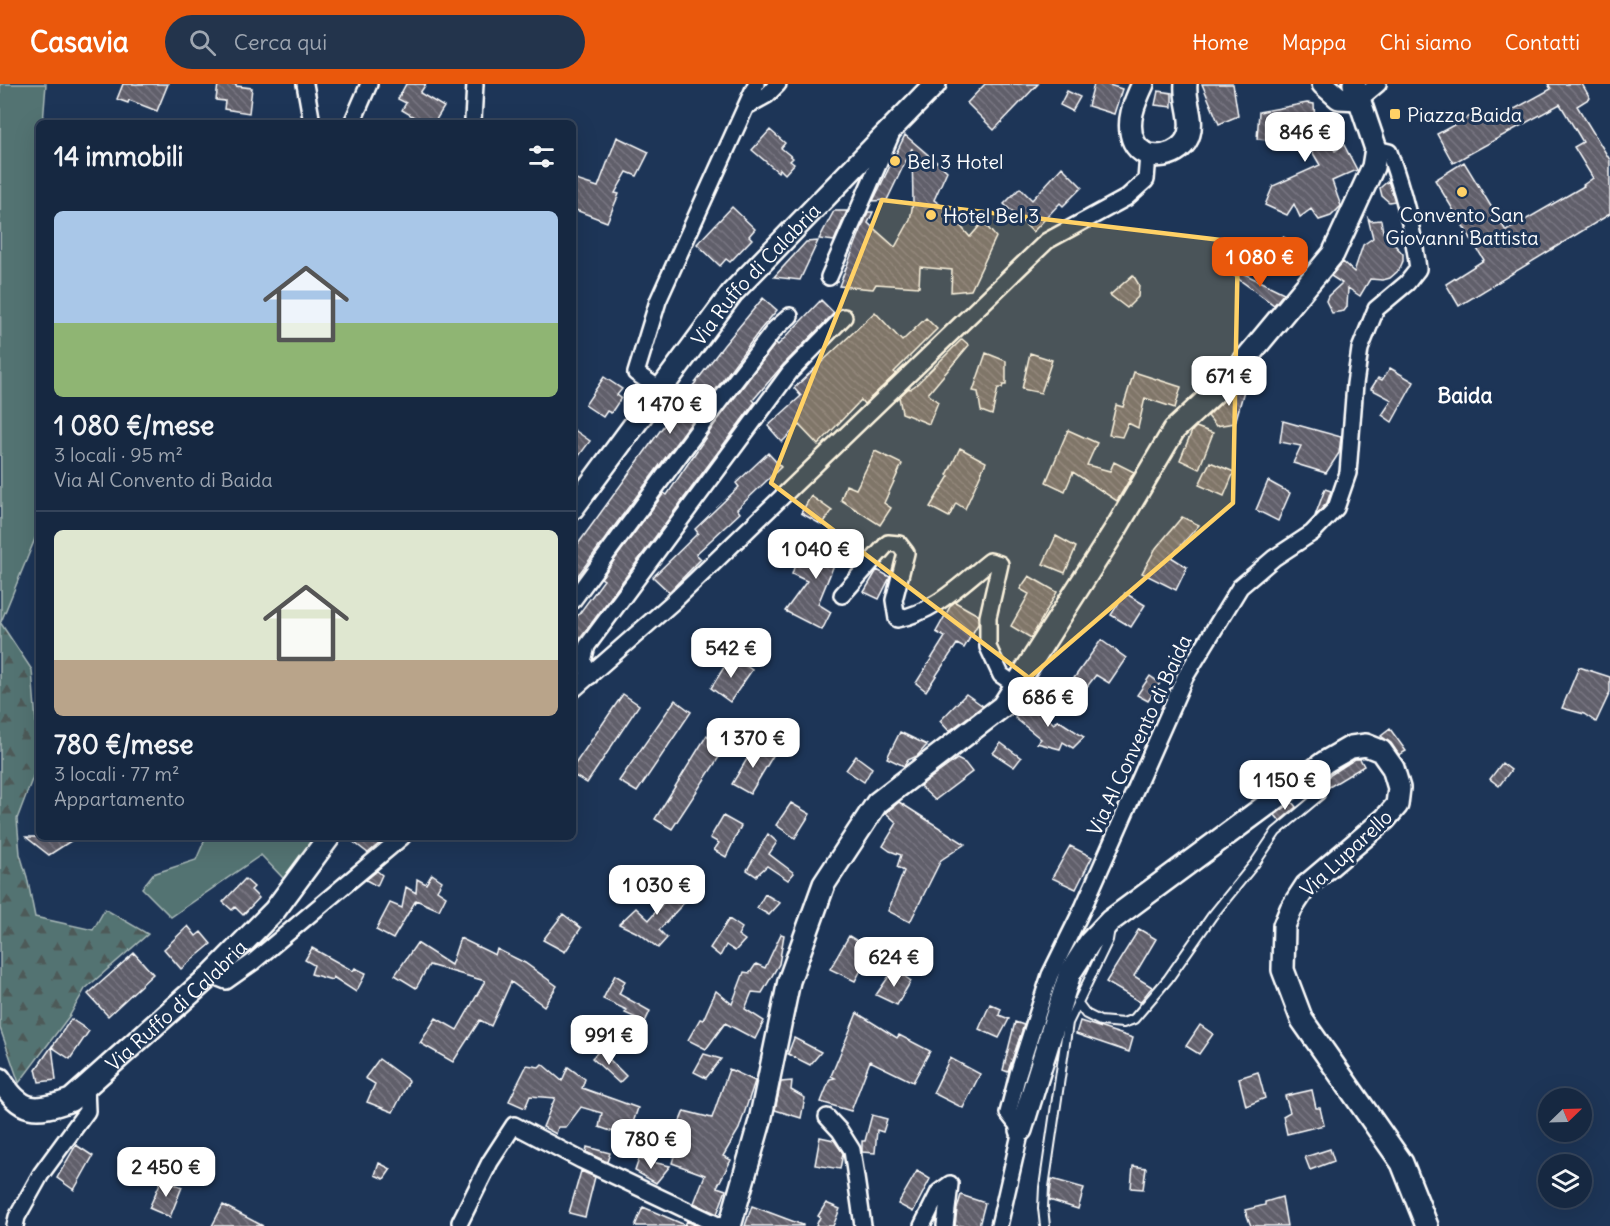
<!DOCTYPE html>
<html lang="it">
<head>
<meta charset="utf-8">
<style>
	body { margin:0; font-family:Delius,sans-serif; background:#23344c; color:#f1f3f6; height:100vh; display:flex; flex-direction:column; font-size:22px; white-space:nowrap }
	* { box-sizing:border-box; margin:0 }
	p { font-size:20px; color:#9ea6b1 }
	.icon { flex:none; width:33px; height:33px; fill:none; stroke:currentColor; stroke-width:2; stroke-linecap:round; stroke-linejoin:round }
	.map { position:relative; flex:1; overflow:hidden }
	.details { position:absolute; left:36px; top:36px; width:540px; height:720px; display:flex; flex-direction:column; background:#162841; border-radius:9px; box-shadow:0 6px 24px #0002,0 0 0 2px #35445a }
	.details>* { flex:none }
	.needle { width:39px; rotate:67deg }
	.fabs { position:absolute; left:1538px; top:1004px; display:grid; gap:12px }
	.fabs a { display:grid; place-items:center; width:54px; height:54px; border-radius:50%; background:#162841; box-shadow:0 6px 24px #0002,0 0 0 2px #35445a; font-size:30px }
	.price { position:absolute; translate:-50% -51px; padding:0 14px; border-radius:12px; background:#fff; color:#222; font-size:20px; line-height:39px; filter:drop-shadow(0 2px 3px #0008) }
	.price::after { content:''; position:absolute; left:50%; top:36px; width:18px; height:14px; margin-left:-9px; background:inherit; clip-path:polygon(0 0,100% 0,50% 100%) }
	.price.selected { background:#ea580c; color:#fff }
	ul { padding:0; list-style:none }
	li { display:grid; align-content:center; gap:12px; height:318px; padding:0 18px }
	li+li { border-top:2px solid #35445a }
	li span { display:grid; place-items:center; height:186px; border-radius:9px; color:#555 }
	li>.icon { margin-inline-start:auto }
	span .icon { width:108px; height:108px; fill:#fffc; stroke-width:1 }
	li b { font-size:26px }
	h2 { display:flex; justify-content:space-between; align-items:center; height:72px; padding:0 18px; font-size:26px }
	header { display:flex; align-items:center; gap:36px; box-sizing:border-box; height:84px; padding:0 30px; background:#ea580c; color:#fff }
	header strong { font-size:28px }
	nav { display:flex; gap:33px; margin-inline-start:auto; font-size:21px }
	.search { width:420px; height:54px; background:#23344c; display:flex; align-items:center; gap:15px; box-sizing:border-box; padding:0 21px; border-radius:33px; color:#9ea6b1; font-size:22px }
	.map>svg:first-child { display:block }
	.green { fill:#537372; stroke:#a9b9b8; stroke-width:1.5 }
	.forest { fill:url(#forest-firs); stroke:#a9b9b8; stroke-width:1.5 }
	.building { fill:url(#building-back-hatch); stroke:#fff; stroke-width:1.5 }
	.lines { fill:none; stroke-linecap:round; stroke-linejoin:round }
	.lane-casing { stroke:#fff; stroke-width:12 }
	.street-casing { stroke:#fff; stroke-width:20 }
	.secondary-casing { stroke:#fff; stroke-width:26 }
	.lane { stroke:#1d3557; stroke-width:8 }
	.street { stroke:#1d3557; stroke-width:15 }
	.secondary { stroke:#1d3557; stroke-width:21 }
	.marked { fill:#ffd166; fill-opacity:0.2; stroke:#ffd166; stroke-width:4.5; stroke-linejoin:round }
	.poi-dot { fill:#ffd166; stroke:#1d3557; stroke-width:2 }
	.labels { text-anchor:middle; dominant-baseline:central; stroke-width:6; stroke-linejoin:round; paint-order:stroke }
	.poi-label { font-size:20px; fill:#fff; stroke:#1d3557; text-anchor:start }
	.street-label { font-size:20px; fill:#fff; stroke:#1d3557 }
	.neighbourhood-label { font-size:21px; font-weight:bold; fill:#fff; stroke:#1d3557 }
</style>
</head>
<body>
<header>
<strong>Casavia</strong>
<div class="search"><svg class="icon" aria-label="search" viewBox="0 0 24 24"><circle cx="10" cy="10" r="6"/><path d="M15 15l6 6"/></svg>Cerca qui</div>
<nav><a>Home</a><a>Mappa</a><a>Chi siamo</a><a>Contatti</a></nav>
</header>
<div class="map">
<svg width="1610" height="1142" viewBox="0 0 1610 1142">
	<defs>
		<pattern id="forest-firs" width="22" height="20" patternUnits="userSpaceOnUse" patternTransform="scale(1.5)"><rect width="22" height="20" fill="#537372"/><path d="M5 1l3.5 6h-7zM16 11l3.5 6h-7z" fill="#4e5a59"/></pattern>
		<pattern id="building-back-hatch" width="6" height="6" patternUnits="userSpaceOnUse" patternTransform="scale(1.5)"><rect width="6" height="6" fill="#605e6b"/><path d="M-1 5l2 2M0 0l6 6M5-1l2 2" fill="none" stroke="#787681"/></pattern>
	</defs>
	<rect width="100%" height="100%" fill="#1d3557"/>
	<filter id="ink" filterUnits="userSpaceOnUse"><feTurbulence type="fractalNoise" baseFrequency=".0167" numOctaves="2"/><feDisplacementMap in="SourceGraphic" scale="12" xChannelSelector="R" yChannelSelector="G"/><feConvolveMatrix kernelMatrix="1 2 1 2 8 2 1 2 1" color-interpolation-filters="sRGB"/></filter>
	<g filter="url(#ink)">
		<path class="green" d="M0,0H46L43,39H39V445L1,538Z
			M206,753H315L284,795L261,771L171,833L142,804L153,790L196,776Z"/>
		<path class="forest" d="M0,538L32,586L39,677L17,735L20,770L27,793L35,833L93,846L105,825L148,850L85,905L70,931L19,999L0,944Z"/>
		<path class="building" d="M123,0H168L157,27L129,16L128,19L117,15Z
			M218,0H236V2L252,4L249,29L224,25L225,17L216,16Z
			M406,0H426L420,9L444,23L434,39H424L402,26L406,19L398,15Z
			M985,0H1038L994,46L967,19Z
			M1094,0H1106L1122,5L1114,30L1088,22Z
			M1202,0H1233L1238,32L1219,40Z
			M1548,0H1582L1590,14L1577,22L1610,76V130L1459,222L1446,200L1484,176L1435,96L1464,78L1506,147L1584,102L1583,101L1593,94L1574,63L1583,58L1560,20L1453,79L1437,50L1478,28L1485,41L1551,5Z
			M1067,7L1080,13L1072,27L1060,21Z
			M1158,7L1172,9V23L1155,21Z
			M1307,19L1314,20L1316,57L1325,50L1335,67L1344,61L1357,86L1332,97L1341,122L1331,132L1319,136L1311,125L1300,133L1294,120L1287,131L1265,121L1273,102L1320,81L1303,52H1285L1282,57L1257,55L1259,28Z
			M770,46L785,59L781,64L793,74L790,77L794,80L785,90L780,85L778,88L752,66Z
			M905,51L947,87L934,116L946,125L970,153L983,138L996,153L971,206L951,208L952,186L920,183L919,203L876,200L873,205L839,202L868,128H873L868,139L895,163L910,136L913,119L912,64L887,116L873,117Z
			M617,53L649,68L637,92L627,88L615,109L619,110L607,138L573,125V95L598,103Z
			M1062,83L1082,103L1063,122L1060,119L1033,148L1004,120L1020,104L1032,116Z
			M1388,97L1395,117L1389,118L1382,112L1380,104Z
			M732,123L755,145L749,152L752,155L730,178L726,175L720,182L697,160Z
			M834,127H847L834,157L819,155Z
			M1368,134L1371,137L1381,136L1383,148L1403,170V177L1399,186L1390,194L1383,196L1370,195L1360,212L1348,204L1347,223L1344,227L1332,229L1326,217L1328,212L1342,199L1331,192L1343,178L1354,188L1363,161L1373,154Z
			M1283,153L1304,165L1292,186L1269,173Z
			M818,157L800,196L774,193L806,158Z
			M1236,186L1284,209L1274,221L1233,191Z
			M1133,191L1139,201L1138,213L1127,224L1110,211Z
			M763,214L777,226L760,246L573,498V455L578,460L686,311L724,261Z
			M821,216L834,229L783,281L753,316L755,318L579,556L573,573V538L604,496L601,494L664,409L667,411L714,341L776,259L778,261Z
			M875,228L902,257L926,234L937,245L894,288L896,290L864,320L861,316L818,361L799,341L782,358L768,342L801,312L794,304Z
			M962,255L969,261L928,310L938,318L929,340L902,329L899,313L909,304L910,305L917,300Z
			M986,269L1006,277V301H1003L1002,304H998L992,331L981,327L978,308L973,307Z
			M1030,269L1052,276L1041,309L1022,305Z
			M1390,284L1414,298L1392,338L1382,331L1392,316L1371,305L1378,294L1382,296Z
			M1134,288L1181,303L1175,324L1145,314L1138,344L1128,339L1122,353L1109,351L1116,321L1123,323Z
			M1248,292L1235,339L1216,342L1208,332Z
			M604,293L622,305L617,311L621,314L611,329L607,327L603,333L585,321Z
			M1283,337L1341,353L1339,369L1326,389L1293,379L1301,362L1280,358Z
			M1196,343L1213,349L1199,385L1180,376L1192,347Z
			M573,345L590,357L573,380Z
			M1068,346L1097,359L1087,381L1110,387L1114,378L1134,388L1117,417L1073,388L1065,407L1046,398Z
			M960,364L986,378L965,425L956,419L949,433L930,423L949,392L947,391Z
			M875,367L902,380L884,419L891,424L880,441L841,416L846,401L856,405Z
			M768,369L781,383L737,425L740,429L696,470L701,475L669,508L653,493L698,449L695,445L739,403L736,399Z
			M1210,378L1234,388L1224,412L1199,401Z
			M1268,397L1290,409L1278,437L1256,426Z
			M1325,405L1331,407L1327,419L1315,432Z
			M811,412L832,427L822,441L801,429Z
			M1182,433L1199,441L1171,473L1187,483L1176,506L1142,489L1156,464Z
			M812,451L854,465L846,480L836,476L818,520L831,528L822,546L785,527L807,497L792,490L797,474L807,479Z
			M1056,452L1076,463L1065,489L1043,480Z
			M877,486L890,493L879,515L864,508Z
			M1029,492L1057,508L1031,554L1011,542L1029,510L1020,505Z
			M1125,509L1145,521L1131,543L1111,531Z
			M955,518L978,531V540L964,564L957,560L926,607L916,599L945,553L936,548L951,521Z
			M1101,556L1126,574L1109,599L1096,591L1072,622L1057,610L1070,595L1072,597Z
			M731,572L752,586L730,618L711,604Z
			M1579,583L1610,593V608L1596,638L1584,630L1562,624Z
			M1150,592L1160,599L1148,617L1137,611Z
			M623,610L639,621L587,699L573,691V683Z
			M966,610L983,622L949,647L940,637Z
			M675,616L691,628L637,708L619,697Z
			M1028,617L1054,640L1058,636L1084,653L1073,664L1063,658L1060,665L1037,659L1041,655L1015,634Z
			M1390,645L1406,667L1399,671L1391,659L1381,652Z
			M900,648L927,661L917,672L908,676L904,682L887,674Z
			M707,651L725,664L672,745L655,735Z
			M1001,659L1021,674L1014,683L993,669Z
			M756,660L774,670L750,710L732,700Z
			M856,672L872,684L864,698L846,686Z
			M957,675L965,679L972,688L935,716L920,702Z
			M1355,675H1360L1364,682L1326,705L1321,697Z
			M1502,679L1511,686L1499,702L1490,695Z
			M899,718L965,760L941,776L910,838L888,827L904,787L897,783L901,771L890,767L883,762L897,739L886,729Z
			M1292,718L1296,723L1280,737L1275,731Z
			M791,719L810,730L795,754L776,741Z
			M723,732L741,742L726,773L714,766L719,759L710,754Z
			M768,750L777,758L769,770L794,789L788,796L767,782L756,792L747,786Z
			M26,753H77L49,771Z
			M347,753H387L368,769Z
			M1070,762L1092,773L1076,805L1052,794Z
			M377,787L382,791L377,802L366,796Z
			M432,790L442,797L437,806L446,812L439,826L416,816L393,855L376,846L390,819L402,824L406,803L416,809L417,795L426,800Z
			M245,795L254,803L251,806L259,814L243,831L235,823L232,826L223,818Z
			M677,797L691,811L659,846L667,854L658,864L640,850L619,840L636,824L649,836L669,812L666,807Z
			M765,810L780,819L769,831L757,824Z
			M563,830L581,844L565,868L543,856Z
			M729,835L742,844L738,851L745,856L735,867L726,861L720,872L710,864Z
			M188,842L196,852L201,848L211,860L181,885L164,865Z
			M1139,845L1156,855L1134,892L1152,903L1140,918L1106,898Z
			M781,850L784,851L779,880L762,909L752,908L745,925L764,937L755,955L725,939L706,965L688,956L700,935L703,936L716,907L732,920L744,888L750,889L756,880L765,884Z
			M849,852L872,866L855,897L830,885Z
			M460,854L495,871L497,865L525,879L557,902L544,922L511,898L491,942L480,936L453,978L420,959L436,934L457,946L485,897L429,881L416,904L395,891L417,859L451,881Z
			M312,864L353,887L355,884L366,889L356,908L333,893L332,896L311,890L314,881L305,876Z
			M134,869L153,890L108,932L88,910Z
			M894,885L911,897L897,921L876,911Z
			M615,891L625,897L619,910L650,927L645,938L625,929L627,926L603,915Z
			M990,920L1001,925L999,931L1009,935L999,954L979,945Z
			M857,929L897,954L899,951L930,967L913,998L870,977L851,1027L821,1018L830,995L835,994L831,992Z
			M71,935L89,947L70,975L52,963Z
			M1080,937L1133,954L1129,968L1076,950Z
			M1015,938L1024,941L1008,988L1003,986Z
			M1200,941L1213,950L1199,970L1186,962Z
			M794,954L821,968L810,981L788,970Z
			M52,962L56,996L39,998L36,985Z
			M600,966L626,992L619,999L592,974Z
			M704,970L721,975L706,994L694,988Z
			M950,974L980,990L963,1024L933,1009Z
			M379,975L409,997L393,1028L367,1018L375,1000L365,994Z
			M542,980L562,997L568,983L585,995L582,1004L638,1024L628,1053L599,1043L602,1029L581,1023L566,1043H558L556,1050L543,1043L555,1014L530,1012L525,1024L509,1017L527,981L539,983Z
			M729,985L755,997L739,1045L723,1072L731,1076L717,1103L726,1106L717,1130L694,1119L705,1091L672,1079L675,1069L668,1066L684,1027L712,1034Z
			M1258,988L1265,1014L1246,1022L1239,994Z
			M792,997L791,1006L805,1014L801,1034L775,1026L781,998Z
			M1312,1006L1316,1024H1320L1324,1041L1287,1050L1283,1032L1290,1028L1285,1012Z
			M872,1031L887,1035L883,1048L877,1046L875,1069L862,1068V1057H865Z
			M820,1053L834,1056L843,1069L840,1085L815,1081Z
			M76,1061L93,1072L74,1106L57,1094Z
			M587,1063L610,1069L607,1078L586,1068Z
			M1330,1065L1334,1077L1310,1086L1305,1073Z
			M639,1075L670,1082L656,1099L635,1087Z
			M379,1079L391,1085L384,1095L375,1091Z
			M1133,1082L1146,1084L1143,1105L1131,1104Z
			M581,1087L595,1093L585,1133L569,1129Z
			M917,1087L930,1095L913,1128L898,1120Z
			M162,1095L182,1103L170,1133L149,1124Z
			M1052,1095L1084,1104L1078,1125L1049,1116Z
			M961,1111L985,1119L979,1142H955L957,1125Z
			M1282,1113L1287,1142H1251L1245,1126L1265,1121V1118Z
			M826,1119L840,1125L833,1142H816L820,1133L818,1132Z
			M223,1121L263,1142H212Z
			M752,1122L803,1141V1142H745Z
			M643,1123L685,1141L687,1137L697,1142H635Z"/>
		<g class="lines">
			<defs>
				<path id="lane" d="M1077,918L1086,930L1100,937L1123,939L1134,935L1168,895L1212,832L1255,779L1276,748L1320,711
					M1045,1142L1043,1124L1044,1103L1068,939L1108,856L1110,844"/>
				<path id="street" d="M305,0L312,39
					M1360,15L1378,0
					M747,22L767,11L778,0
					M473,36L475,0
					M352,39L369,0
					M829,193L891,51
					M661,306L636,289L658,217L756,0
					M842,511L888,459L899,460L906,469L894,516L897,535C934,529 962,499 990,477L1000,480L988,533V563L1001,591L1016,601
					M573,516L718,319L775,245L790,232
					M590,592L583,577L587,562L790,288L844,233
					M573,606L673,518L1047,157L1126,114L1146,96L1148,71
					M211,891L226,897L253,878L402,753
					M827,1033L840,1047L852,1066L863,1142
					M460,1138L490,1078L514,1041L581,1076L720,1142
					M15,1142L17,1133L41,1090L87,1027L86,1003
					M922,1142L939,1108L950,1100L945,1142
					M999,1142L1021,1046L1008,1029L1018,990L1050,891L1083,824L1185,593L1240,503L1274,474L1312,449L1336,424L1348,389L1355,300L1360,265L1376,225L1407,199L1418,185C1413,144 1403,107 1389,68L1376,65"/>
				<g id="secondary">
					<path d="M1143,0C1135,17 1125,39 1134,58C1145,81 1183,73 1189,50C1194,34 1184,17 1186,0"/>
					<path d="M1323,0L1339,14L1360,15"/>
					<path id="s1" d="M573,424L732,209L935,0"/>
					<path id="s2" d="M0,995C21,1029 35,1029 71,1016L211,891L275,826L329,753"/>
					<path d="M1021,1046L1070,889L1090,858L1110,837L1325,678L1351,663L1366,661L1381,667L1393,684L1399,704L1397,721L1385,735L1306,802L1291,825L1284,842L1283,886L1302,936L1402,1079L1427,1142"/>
					<path d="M730,1142L760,1037L789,897L824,800L877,719L1003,622L1117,443L1174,346L1229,295L1333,170L1373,83L1376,65L1354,0"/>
				</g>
			</defs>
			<use href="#lane" class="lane-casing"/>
			<use href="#street" class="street-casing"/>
			<use href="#secondary" class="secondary-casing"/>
			<use href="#lane" class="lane"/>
			<use href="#street" class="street"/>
			<use href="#secondary" class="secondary"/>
		</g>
	</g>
	<path class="marked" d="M882,116L1238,158L1233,419L1029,594L771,399Z"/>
	<g class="poi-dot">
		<rect x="1389" y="24" width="12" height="12" rx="3"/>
		<circle cx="895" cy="77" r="6"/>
		<circle cx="1462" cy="108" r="6"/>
		<circle cx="931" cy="131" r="6"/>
	</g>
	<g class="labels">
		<g class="poi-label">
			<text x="1407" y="30">Piazza Baida</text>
			<text x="907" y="77">Bel 3 Hotel</text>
			<text x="1462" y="130" text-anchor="middle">Convento San<tspan x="1462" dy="23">Giovanni Battista</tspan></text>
			<text x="943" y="131">Hotel Bel 3</text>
		</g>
		<g class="street-label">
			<text stroke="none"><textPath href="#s1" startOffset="297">Via Ruffo di Calabria</textPath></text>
			<text transform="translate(1139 651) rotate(-65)">Via Al Convento di Baida</text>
			<text transform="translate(1346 769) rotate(-43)">Via Luparello</text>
			<text stroke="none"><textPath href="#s2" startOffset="226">Via Ruffo di Calabria</textPath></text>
		</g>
		<g class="neighbourhood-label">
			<text x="1465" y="311">Baida</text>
		</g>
	</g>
</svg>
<div class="fabs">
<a><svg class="needle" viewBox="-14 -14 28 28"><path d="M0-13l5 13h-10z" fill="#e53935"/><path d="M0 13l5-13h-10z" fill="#9ea6b1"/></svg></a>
<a><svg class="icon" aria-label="layers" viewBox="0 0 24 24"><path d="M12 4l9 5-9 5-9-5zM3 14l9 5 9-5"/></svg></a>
</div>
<b class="price" style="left:1305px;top:79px">846 €</b>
<b class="price selected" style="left:1260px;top:204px">1 080 €</b>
<b class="price" style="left:1229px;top:323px">671 €</b>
<b class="price" style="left:670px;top:351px">1 470 €</b>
<b class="price" style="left:816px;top:496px">1 040 €</b>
<b class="price" style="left:731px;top:595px">542 €</b>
<b class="price" style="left:1048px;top:644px">686 €</b>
<b class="price" style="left:753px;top:685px">1 370 €</b>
<b class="price" style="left:1285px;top:727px">1 150 €</b>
<b class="price" style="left:657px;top:832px">1 030 €</b>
<b class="price" style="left:894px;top:904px">624 €</b>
<b class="price" style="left:609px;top:982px">991 €</b>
<b class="price" style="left:651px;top:1086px">780 €</b>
<b class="price" style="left:166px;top:1114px">2 450 €</b>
<section class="details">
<h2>14 immobili<svg class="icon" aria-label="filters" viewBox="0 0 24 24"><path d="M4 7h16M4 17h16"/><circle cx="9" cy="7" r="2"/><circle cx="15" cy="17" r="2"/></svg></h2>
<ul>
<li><span style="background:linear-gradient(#a9c7e8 60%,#8fb573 0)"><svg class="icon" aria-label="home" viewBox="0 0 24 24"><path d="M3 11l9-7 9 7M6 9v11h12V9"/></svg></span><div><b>1 080 €/mese</b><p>3 locali · 95 m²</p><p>Via Al Convento di Baida</p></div></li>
<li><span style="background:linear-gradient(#dfe7d0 70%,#b9a48a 0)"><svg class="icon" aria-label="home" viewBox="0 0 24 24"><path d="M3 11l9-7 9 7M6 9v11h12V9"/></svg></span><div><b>780 €/mese</b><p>3 locali · 77 m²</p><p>Appartamento</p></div></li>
</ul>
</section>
</div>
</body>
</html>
